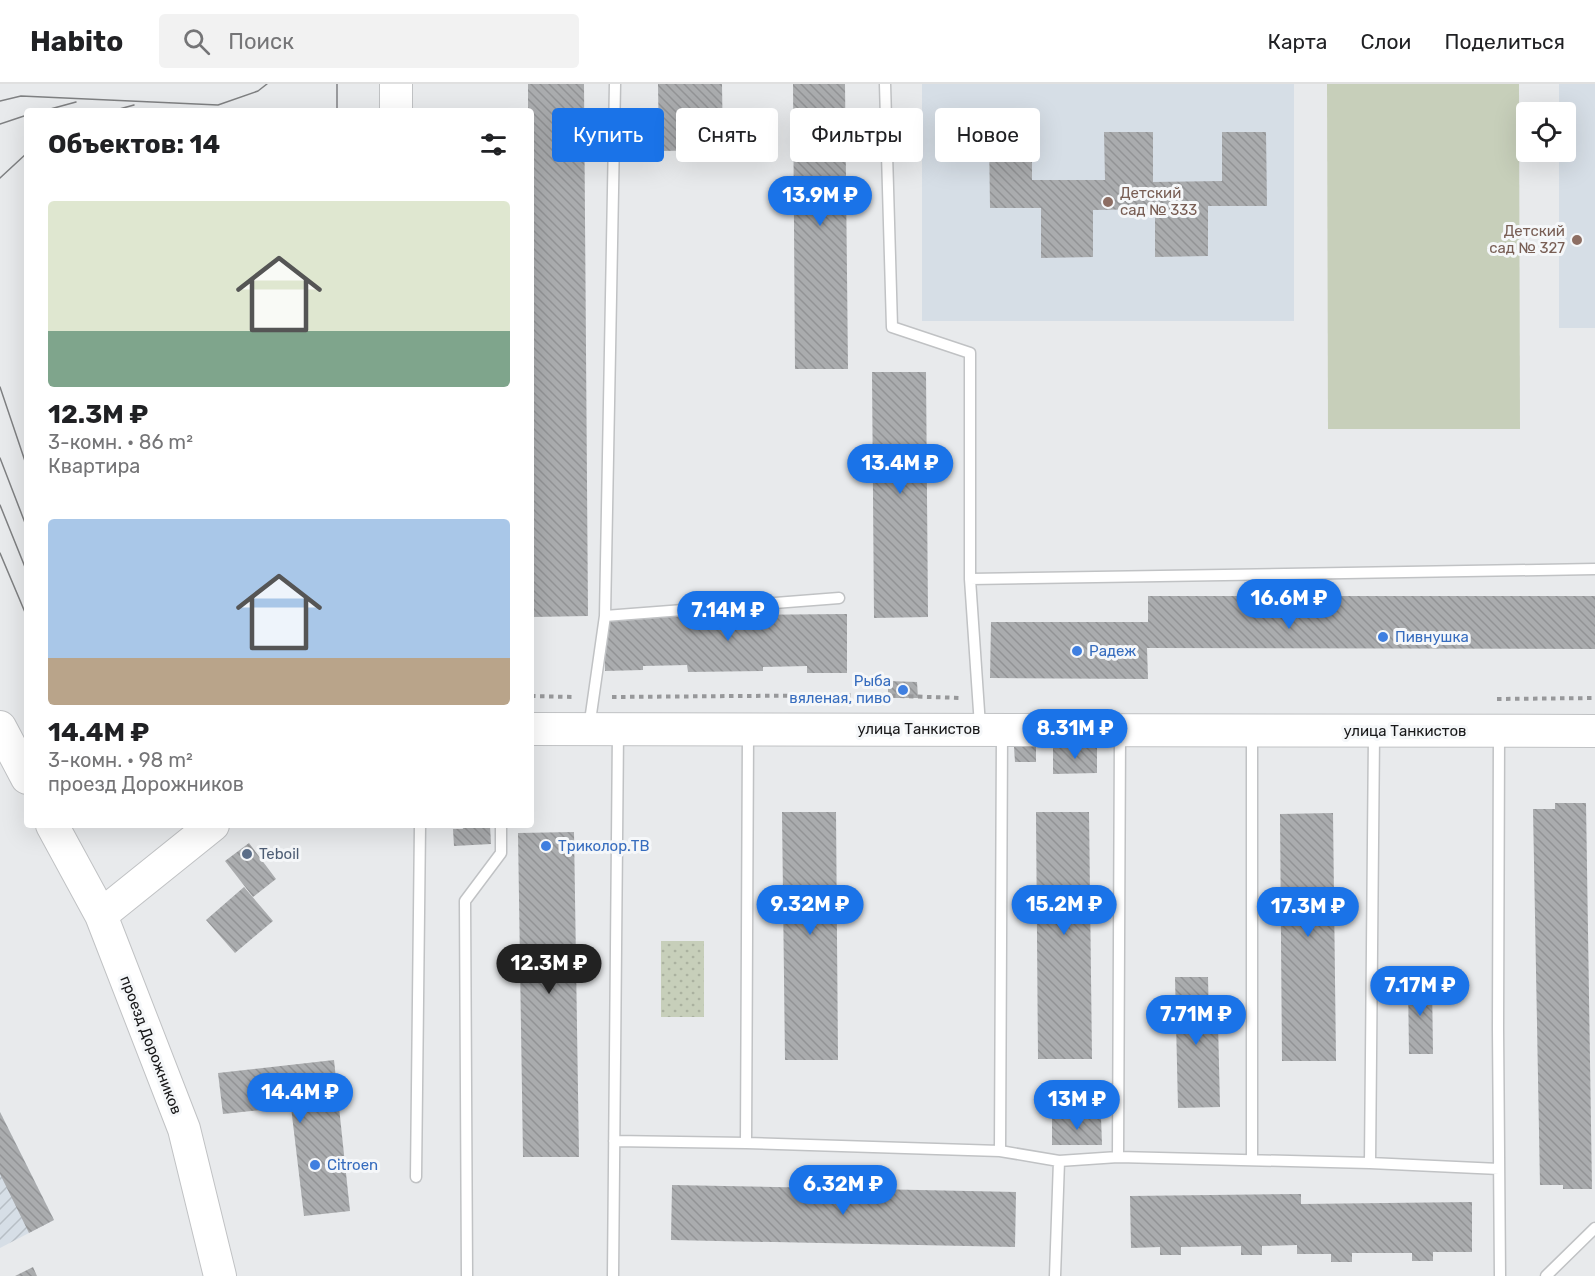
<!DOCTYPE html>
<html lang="ru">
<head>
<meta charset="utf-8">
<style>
	body { margin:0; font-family:Rubik,sans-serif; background:#f2f2f2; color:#202124; height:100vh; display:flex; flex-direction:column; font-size:22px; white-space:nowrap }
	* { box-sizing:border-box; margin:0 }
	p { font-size:20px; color:#757577 }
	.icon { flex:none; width:33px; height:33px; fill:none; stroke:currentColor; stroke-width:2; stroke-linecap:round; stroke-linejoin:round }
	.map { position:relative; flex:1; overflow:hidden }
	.side { position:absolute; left:24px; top:24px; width:510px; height:720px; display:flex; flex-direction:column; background:#fff; border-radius:6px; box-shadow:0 6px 24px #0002 }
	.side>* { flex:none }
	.hud { position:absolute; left:552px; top:24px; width:570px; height:54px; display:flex; gap:12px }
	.buttons { position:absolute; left:1516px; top:18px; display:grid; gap:12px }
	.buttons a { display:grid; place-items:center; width:60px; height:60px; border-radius:6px; background:#fff; box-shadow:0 6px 24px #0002; font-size:30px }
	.price { position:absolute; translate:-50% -51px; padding:0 14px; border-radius:21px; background:#1a73e8; color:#fff; font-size:20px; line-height:39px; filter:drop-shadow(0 2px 3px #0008) }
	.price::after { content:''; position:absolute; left:50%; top:36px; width:18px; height:14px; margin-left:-9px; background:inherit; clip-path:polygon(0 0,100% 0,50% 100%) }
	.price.active { background:#222; color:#fff }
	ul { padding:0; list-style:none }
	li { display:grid; align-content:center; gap:12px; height:318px; padding:0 24px }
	li span { display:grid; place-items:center; height:186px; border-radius:6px; color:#555 }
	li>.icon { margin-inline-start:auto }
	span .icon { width:108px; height:108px; fill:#fffc; stroke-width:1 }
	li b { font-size:26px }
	h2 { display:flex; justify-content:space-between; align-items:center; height:72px; padding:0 24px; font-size:26px }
	.pill { padding:0 21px; border-radius:6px; background:#fff; box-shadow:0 6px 24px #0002; font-size:21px; line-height:54px }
	.pill.active { background:#1a73e8; color:#fff }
	header { display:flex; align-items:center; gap:36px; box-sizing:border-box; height:84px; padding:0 30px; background:#fff; border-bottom:2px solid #e0e0e0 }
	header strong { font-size:28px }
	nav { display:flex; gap:33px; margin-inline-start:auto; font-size:21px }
	.search { width:420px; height:54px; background:#f2f2f2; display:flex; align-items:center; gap:15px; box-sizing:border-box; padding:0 21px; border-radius:6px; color:#757577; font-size:22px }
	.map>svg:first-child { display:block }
	.built { fill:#d6dee6 }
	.industrial { fill:url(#industrial-furrows) }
	.grass { fill:#c7cfba }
	.park { fill:url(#park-dots) }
	.building { fill:url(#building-back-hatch) }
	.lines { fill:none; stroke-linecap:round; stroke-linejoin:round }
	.service-casing { stroke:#c0c2c4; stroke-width:13 }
	.secondary-casing { stroke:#c0c2c4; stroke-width:34 }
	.path { stroke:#97989a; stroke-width:4; stroke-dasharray:4.5 4.5; stroke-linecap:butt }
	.service { stroke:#fff; stroke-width:10 }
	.secondary { stroke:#fff; stroke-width:32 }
	.tram { stroke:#7f8082; stroke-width:1.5 }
	.education-dot { fill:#8d6e63; stroke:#f5f7f9; stroke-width:2 }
	.shop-dot { fill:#3f7fe0; stroke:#f5f7f9; stroke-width:2 }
	.service-dot { fill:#5c6f8a; stroke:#f5f7f9; stroke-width:2 }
	.labels { text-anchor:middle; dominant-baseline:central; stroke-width:6; stroke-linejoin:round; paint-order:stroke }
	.education-label { font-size:15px; fill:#785e54; stroke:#f5f7f9; text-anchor:start }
	.shop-label { font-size:15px; fill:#366cbe; stroke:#f5f7f9; text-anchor:start }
	.street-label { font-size:15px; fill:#181819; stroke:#f5f7f9 }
	.service-label { font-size:15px; fill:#4e5e75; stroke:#f5f7f9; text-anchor:start }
</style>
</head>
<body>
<header>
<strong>Habito</strong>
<div class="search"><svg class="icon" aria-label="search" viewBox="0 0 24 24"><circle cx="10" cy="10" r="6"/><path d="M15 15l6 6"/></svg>Поиск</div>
<nav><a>Карта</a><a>Слои</a><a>Поделиться</a></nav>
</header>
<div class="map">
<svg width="1595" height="1192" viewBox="0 0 1595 1192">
	<defs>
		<pattern id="industrial-furrows" width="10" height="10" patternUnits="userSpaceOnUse" patternTransform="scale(1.5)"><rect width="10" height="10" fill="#d6dee6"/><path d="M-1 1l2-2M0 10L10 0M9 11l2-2" fill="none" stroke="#b7bec5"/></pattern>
		<pattern id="park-dots" width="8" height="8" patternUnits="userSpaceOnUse" patternTransform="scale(1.5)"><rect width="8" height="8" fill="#c7cfba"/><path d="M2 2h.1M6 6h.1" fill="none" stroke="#aab19f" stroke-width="1.8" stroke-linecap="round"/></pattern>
		<pattern id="building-back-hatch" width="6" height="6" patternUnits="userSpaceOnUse" patternTransform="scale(1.5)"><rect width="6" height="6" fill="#aaacae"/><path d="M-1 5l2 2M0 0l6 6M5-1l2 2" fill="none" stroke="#929395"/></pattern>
	</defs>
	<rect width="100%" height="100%" fill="#e8eaec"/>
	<path class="built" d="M922,0H1294V237H922Z
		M1559,0H1595V244H1559V68H1566V28H1559Z"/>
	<path class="industrial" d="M0,1028L54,1136L0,1164Z"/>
	<path class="grass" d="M1327,0H1519L1520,345H1328Z"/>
	<path class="park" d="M661,857H704V933H661Z"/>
	<path class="building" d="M528,0H584L588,532L532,533L531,27H528Z
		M658,0H722L723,66L659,67Z
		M793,0H845L848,285H795Z
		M1104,48H1153V98L1222,97V48H1266L1267,122H1208V172L1155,173V125L1093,126V173L1041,174V124H990L989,51H1032V96H1105Z
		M872,288H926L928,533L874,534Z
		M1148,512H1595V565L1147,564L1148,595L990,594L991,538H1148Z
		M847,530V589H807V582L763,583V587L688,588L687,581L643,582V586L605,587V532Z
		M888,597L917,598L918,614H888Z
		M1097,662V689L1053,690V663Z
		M1014,663H1036V678H1015Z
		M1555,719H1586L1592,1105H1563V1101H1540L1533,725H1555Z
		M782,728H836L838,976H785Z
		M1036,728H1089L1092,975H1038Z
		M1333,729L1336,977H1282L1280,730Z
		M462,741H490L491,760L454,762L453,745H463Z
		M574,748L579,1073H523L518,749Z
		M249,759L276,795L253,813L225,777Z
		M244,803L273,837L235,869L206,836Z
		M1175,893H1208L1209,939H1218L1220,1023L1178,1024Z
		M1408,897H1432L1433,970H1409Z
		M334,976L350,1127L304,1132L291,1023L223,1030L218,989Z
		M0,1028L54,1136L29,1149L0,1090Z
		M1101,1033L1102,1061H1052V1034Z
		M672,1101L1016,1108L1015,1163L671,1156Z
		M1301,1110V1120L1472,1118V1168H1433V1177H1412V1169H1352V1178H1331V1170H1297V1161L1262,1162V1171H1241V1162L1181,1163V1171H1160V1163L1131,1164L1130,1112Z
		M33,1183L37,1192H15Z"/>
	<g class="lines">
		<defs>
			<path id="service" d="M885,0L892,243L970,269V495
				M605,532L615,0
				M980,642L970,495L1595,485
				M589,644L605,532L839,514
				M1499,650L1498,945L1500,1192
				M614,1057L746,1059L1000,1067L1059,1077L1118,1073L1370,1079L1499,1085
				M746,1059L748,648
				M1000,1067L1002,649
				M1118,1073L1120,649
				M1252,1076V650
				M1370,1079L1374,650
				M416,1093L420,741
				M467,1192L465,817L501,769V741
				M613,1192L618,647
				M1055,1192L1059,1077
				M1546,1192L1595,1144"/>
			<path id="secondary" d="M396,27V0
				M0,643L27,694
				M531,645L1595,647
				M52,741L101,831L184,1045L220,1192
				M101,831L213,741"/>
		</defs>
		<use href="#service" class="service-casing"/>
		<use href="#secondary" class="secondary-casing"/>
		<path class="path" d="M531,612L574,613
			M612,613L869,611L961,614
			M1497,615L1595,614"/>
		<use href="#service" class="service"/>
		<use href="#secondary" class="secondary"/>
		<path class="tram" d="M337,0V27
			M0,17L21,12L218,21L258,7L267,0
			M43,27L76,18
			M112,27L134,21
			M0,40L27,31
			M0,94L27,69
			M0,303L27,383
			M0,374L27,444
			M0,421L27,488
			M0,469L27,533"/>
	</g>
	<g class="education-dot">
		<circle cx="1108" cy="118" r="6"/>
		<circle cx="1577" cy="156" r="6"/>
	</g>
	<g class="shop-dot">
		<circle cx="1383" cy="553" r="6"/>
		<circle cx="1077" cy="567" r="6"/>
		<circle cx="903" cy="606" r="6"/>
		<circle cx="546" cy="762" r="6"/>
		<circle cx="315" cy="1081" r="6"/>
	</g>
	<circle class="service-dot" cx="247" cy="770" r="6"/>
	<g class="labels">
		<g class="education-label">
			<text x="1120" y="109">Детский<tspan x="1120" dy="17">сад № 333</tspan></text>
			<text x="1565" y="147" text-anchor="end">Детский<tspan x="1565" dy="17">сад № 327</tspan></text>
		</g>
		<g class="shop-label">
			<text x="1395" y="553">Пивнушка</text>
			<text x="1089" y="567">Радеж</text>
			<text x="891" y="597" text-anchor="end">Рыба<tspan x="891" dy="17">вяленая, пиво</tspan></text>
			<text x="558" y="762">Триколор.ТВ</text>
			<text x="327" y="1081">Citroen</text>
		</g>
		<g class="street-label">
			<text x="919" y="645">улица Танкистов</text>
			<text x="1405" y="647">улица Танкистов</text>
			<text transform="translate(151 961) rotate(69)">проезд Дорожников</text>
		</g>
		<g class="service-label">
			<text x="259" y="770">Teboil</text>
		</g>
	</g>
</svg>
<div class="buttons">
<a><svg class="icon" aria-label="locate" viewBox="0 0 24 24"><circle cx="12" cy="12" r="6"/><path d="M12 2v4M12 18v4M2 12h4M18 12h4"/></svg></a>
</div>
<b class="price" style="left:820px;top:143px">13.9M ₽</b>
<b class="price" style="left:900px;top:411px">13.4M ₽</b>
<b class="price" style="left:1289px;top:546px">16.6M ₽</b>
<b class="price" style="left:728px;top:558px">7.14M ₽</b>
<b class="price" style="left:1075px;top:676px">8.31M ₽</b>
<b class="price" style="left:810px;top:852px">9.32M ₽</b>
<b class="price" style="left:1064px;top:852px">15.2M ₽</b>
<b class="price" style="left:1308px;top:854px">17.3M ₽</b>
<b class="price active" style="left:549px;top:911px">12.3M ₽</b>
<b class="price" style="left:1420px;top:933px">7.17M ₽</b>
<b class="price" style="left:1196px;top:962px">7.71M ₽</b>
<b class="price" style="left:300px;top:1040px">14.4M ₽</b>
<b class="price" style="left:1077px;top:1047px">13M ₽</b>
<b class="price" style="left:843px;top:1132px">6.32M ₽</b>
<div class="hud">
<a class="pill active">Купить</a>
<a class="pill">Снять</a>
<a class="pill">Фильтры</a>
<a class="pill">Новое</a>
</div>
<section class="side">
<h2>Объектов: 14<svg class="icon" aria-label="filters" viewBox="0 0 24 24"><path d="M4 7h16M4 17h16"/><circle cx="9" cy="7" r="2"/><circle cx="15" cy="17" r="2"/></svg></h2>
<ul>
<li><span style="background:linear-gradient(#dfe7d0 70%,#7fa58c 0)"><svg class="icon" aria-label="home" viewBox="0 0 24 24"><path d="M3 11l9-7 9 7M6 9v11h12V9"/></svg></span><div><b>12.3M ₽</b><p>3-комн. · 86 m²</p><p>Квартира</p></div></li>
<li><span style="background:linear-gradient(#a9c7e8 75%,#b9a48a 0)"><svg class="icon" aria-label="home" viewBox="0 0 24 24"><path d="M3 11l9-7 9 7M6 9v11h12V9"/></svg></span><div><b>14.4M ₽</b><p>3-комн. · 98 m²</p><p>проезд Дорожников</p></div></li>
</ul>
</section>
</div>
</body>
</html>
